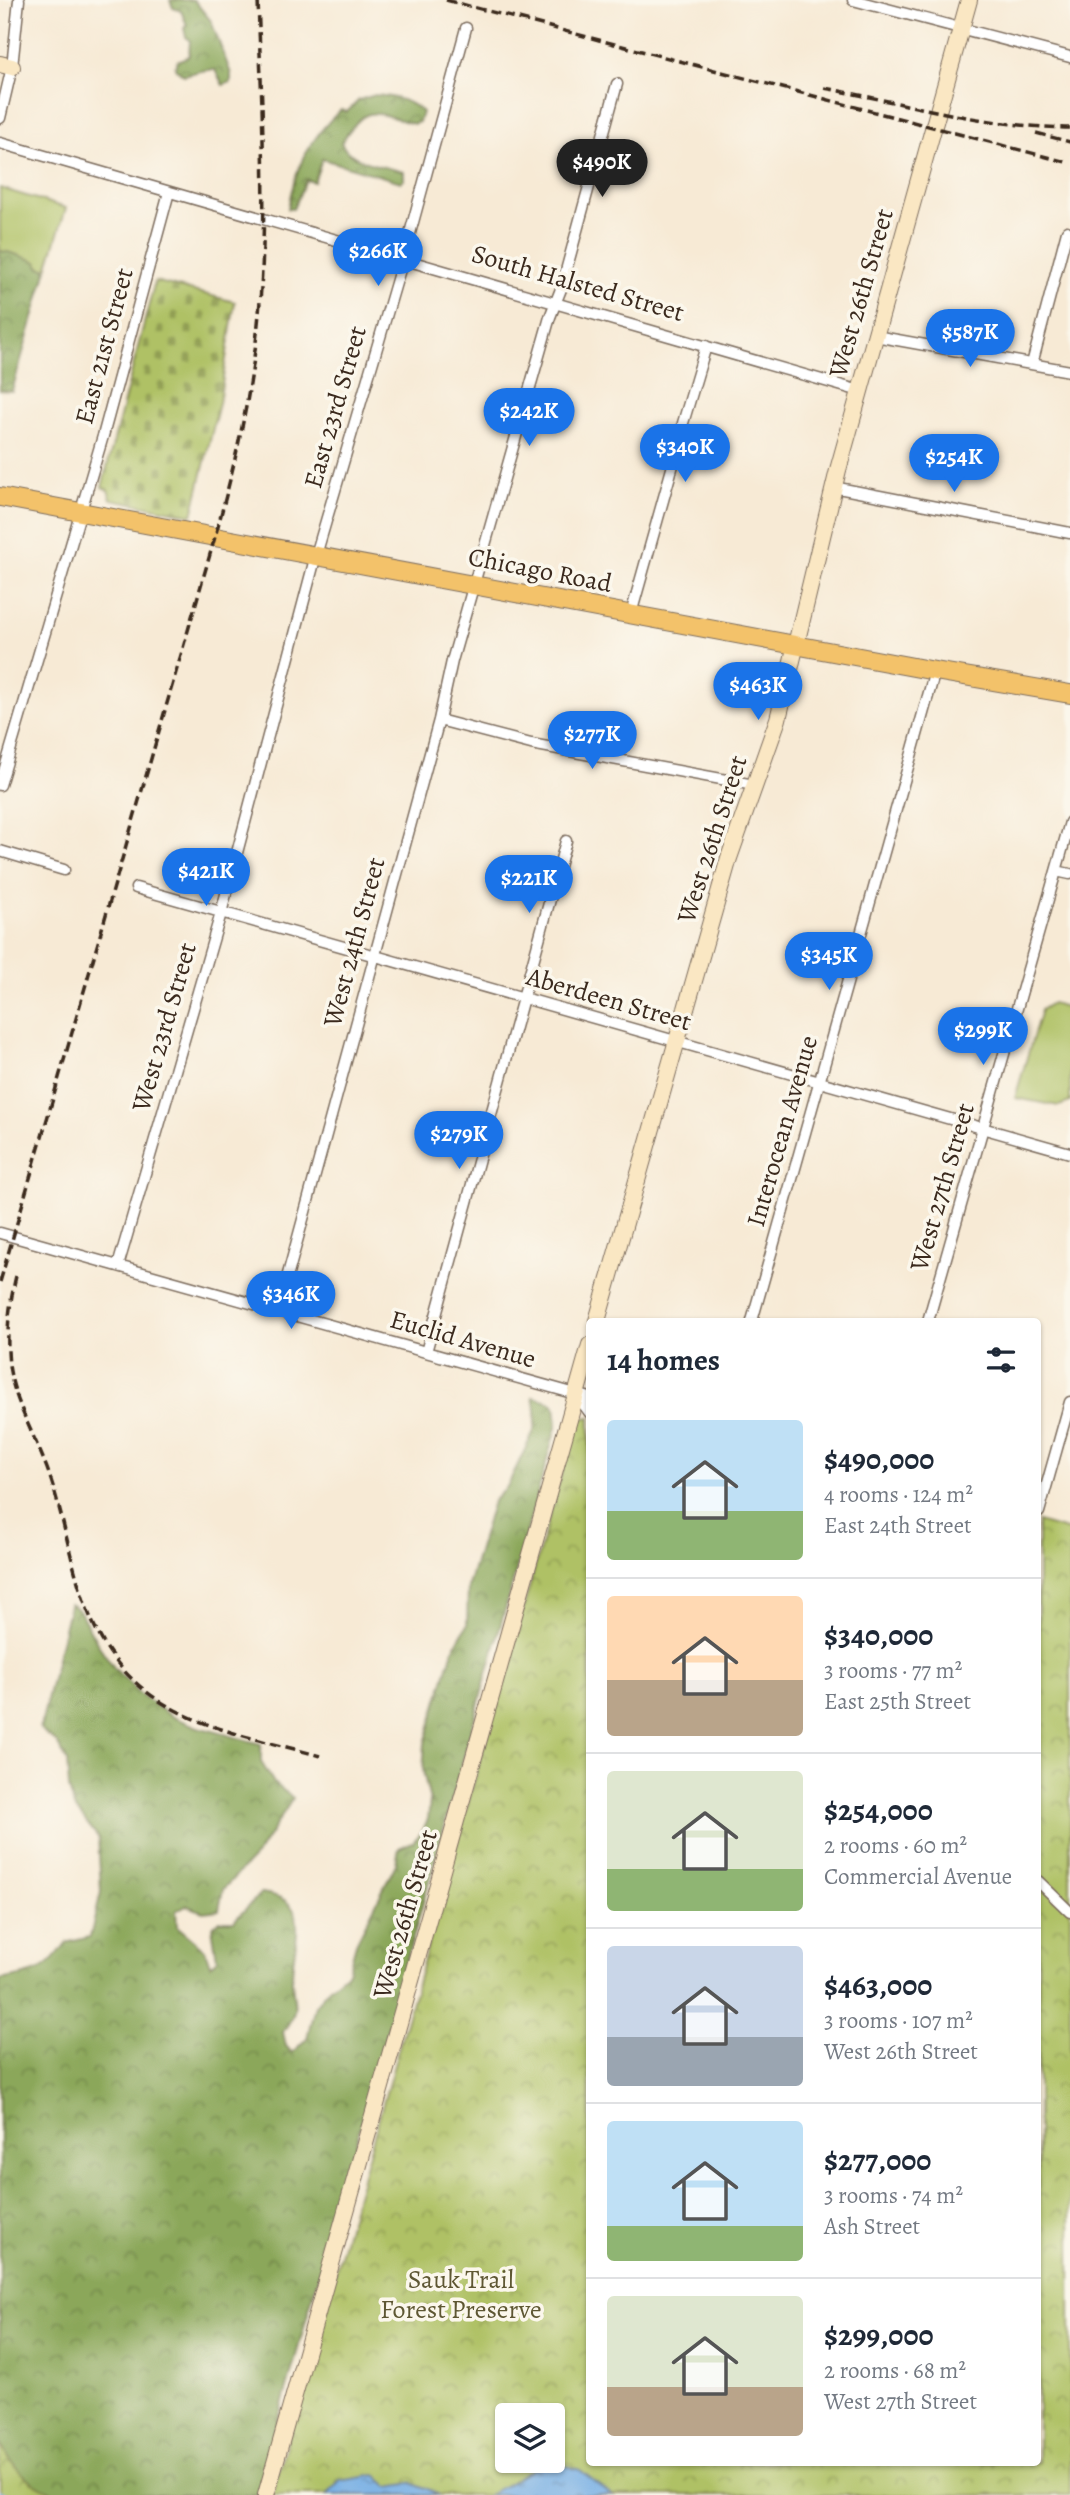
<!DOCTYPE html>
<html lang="en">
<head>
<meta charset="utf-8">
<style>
	body { margin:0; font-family:Alegreya,serif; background:#f2f2f3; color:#1f2937; height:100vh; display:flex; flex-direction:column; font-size:26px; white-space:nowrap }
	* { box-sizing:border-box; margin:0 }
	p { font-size:23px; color:#747a83 }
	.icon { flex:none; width:38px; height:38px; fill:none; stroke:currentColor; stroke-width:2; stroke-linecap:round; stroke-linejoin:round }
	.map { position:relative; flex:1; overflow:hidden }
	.drawer { position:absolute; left:586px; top:1318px; width:455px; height:1148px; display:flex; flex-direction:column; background:#fff; border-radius:7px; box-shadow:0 2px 5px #0004 }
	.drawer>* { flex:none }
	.tools { position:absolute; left:495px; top:2403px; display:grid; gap:14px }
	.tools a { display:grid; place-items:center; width:70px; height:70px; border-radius:7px; background:#fff; box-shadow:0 2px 5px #0004; font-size:35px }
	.price { position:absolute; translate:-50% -60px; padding:0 16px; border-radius:24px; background:#1a73e8; color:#fff; font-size:23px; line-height:46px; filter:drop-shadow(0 2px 4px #0008) }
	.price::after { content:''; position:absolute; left:50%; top:42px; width:21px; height:16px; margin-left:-10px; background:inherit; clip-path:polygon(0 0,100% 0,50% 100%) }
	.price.current { background:#222; color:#fff }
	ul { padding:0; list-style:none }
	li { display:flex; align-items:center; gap:21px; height:175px; padding:0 21px }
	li+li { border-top:2px solid #e0e1e3 }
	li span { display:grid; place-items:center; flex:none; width:196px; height:140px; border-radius:7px; color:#555 }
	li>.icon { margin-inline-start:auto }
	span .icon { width:84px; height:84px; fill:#fffc; stroke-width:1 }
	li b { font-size:30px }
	h2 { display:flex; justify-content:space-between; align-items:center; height:84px; padding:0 21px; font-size:30px }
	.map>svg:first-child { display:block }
	.grass { fill:#afc165; stroke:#757642; stroke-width:2 }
	.forest { fill:url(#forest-crowns); stroke:#63683c; stroke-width:2 }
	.cemetery { fill:url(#cemetery-stones); stroke:#757642; stroke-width:2 }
	.park { fill:url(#park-crowns); stroke:#757642; stroke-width:2; fill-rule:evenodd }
	.water { fill:url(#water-ripples); stroke:#586c81; stroke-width:2 }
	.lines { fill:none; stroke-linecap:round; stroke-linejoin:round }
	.stream { stroke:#75ade4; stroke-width:3.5 }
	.street-casing { stroke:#7d6d5e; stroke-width:13 }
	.secondary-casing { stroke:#7d6d5e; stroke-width:18 }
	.primary-casing { stroke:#7d6d5e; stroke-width:20 }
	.street { stroke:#fff; stroke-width:10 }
	.secondary { stroke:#fae7c3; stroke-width:16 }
	.primary { stroke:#f3c26a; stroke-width:18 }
	.rail { stroke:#3b2a1e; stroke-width:3.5; stroke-dasharray:10 5; stroke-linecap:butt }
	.labels { text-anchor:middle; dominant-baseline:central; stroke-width:7; stroke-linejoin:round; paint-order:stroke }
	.street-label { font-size:26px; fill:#3b2a1e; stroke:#fbf7ec }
	.park-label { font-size:26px; fill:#5e5733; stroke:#fbf7ec }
</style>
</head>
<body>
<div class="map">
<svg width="1070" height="2495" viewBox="0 0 1070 2495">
	<defs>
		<pattern id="forest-crowns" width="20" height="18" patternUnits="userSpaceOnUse" patternTransform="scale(1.75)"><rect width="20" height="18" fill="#8ba75a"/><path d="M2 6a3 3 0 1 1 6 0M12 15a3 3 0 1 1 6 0" fill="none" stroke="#73884a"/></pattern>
		<pattern id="cemetery-stones" width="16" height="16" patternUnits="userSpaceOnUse" patternTransform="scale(1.75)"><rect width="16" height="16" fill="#afc165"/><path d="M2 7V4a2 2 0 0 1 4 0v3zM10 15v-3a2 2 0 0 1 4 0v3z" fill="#909d53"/></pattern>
		<pattern id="park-crowns" width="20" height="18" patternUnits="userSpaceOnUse" patternTransform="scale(1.75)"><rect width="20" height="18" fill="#afc165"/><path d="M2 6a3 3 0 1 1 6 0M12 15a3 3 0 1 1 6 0" fill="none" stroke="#909d53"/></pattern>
		<pattern id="water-ripples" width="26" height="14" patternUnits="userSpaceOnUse" patternTransform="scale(1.75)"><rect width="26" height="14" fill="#75ade4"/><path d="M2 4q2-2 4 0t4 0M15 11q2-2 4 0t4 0" fill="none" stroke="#618db8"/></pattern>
	</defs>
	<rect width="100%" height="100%" fill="#fbf7ec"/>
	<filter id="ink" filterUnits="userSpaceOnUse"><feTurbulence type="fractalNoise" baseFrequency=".0143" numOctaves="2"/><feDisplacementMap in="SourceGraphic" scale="14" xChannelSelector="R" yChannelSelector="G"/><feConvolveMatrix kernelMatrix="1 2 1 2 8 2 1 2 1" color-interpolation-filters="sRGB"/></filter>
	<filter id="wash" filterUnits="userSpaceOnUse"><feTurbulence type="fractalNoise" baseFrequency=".00686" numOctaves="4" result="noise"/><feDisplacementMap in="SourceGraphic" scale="28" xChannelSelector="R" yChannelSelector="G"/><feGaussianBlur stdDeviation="1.57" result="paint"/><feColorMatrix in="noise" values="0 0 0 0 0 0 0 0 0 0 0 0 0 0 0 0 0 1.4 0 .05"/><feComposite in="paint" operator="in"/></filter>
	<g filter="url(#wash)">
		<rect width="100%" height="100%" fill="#f7ead5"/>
		<path class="grass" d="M0,188L66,208L47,269L39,267L37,262L0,251Z
			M1052,1003L1070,1008V1102L1059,1106L1015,1098L1041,1010Z"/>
		<path class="forest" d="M170,0H194L211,21L231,74V82L223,85L215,70C205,68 195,73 184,75L175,68L177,61L189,56L190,40L186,37L184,28L187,25L181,11L173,8Z
			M375,95C391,96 410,100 422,112L419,122L414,124C373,112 367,102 341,143C351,163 384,166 404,172V180L401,182L322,159L314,182L306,180L293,209H288C294,170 311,136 341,110L347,112L359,100Z
			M0,251C12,252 25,257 37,262L39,267L47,269L12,391L0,390Z
			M533,1397L549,1401L555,1406L557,1424L257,2495H0V1980C35,1973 45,1974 66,1943L90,1937L101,1892L98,1837L74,1807L69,1788L67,1761L57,1743L40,1729L70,1604L79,1610L97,1643L115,1669L144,1698L175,1718L198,1727L261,1744V1762L274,1783L293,1798L258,1853L223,1889L219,1910L203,1912L186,1905L176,1911L177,1926L205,1950L210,1965L217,1959L212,1927L220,1921H234L261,1893C317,1899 291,1944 292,1980C293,2008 301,2006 283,2032L286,2046L292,2053L307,2038L315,2006L329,1988L348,1972L356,1943L396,1864L399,1848L413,1842L422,1832L428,1819L430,1801L423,1771L425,1743L453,1650L467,1625L468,1586L493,1501L507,1487L535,1429L536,1410Z"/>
		<path class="cemetery" d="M155,281L235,302L219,403L192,515L111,499L108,490L102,487Z"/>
		<path class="park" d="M590,1417V2462H1038V1522L1070,1531V2495H272L577,1419ZM508,2415H553V2460H508Z
			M0,2446C15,2470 33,2487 61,2495H0Z"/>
		<path class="water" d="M551,2461L580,2470L612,2495H488L533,2469Z
			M376,2475L389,2487L412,2483L439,2495H327L340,2481Z"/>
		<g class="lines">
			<path class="stream" d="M0,2492L5,2495"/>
		</g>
	</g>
	<g filter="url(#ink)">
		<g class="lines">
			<defs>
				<path id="street" d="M853,0L1070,57
					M0,118L12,67L19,0
					M0,143L860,391
					M875,336L1070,371
					M1032,364L1067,231
					M833,487L1070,533
					M631,614L680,440L683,423L706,346
					M439,720L531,744L754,785
					M0,785L103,436L169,192
					M0,851L64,870
					M1056,871L1070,874
					M136,888L1070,1153
					M0,1233L590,1398
					M118,1266L221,913L316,555L403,259L466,28
					M278,1311L439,720L452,661L550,317L561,289L617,84
					M752,1321L935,671
					M928,1321L1070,822
					M426,1352L566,841
					M576,1394L590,1413
					M1039,1512L1070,1402
					M1038,1881L1070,1912"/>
				<path id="secondary" d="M0,64L12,67
					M597,1321L729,858L778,719L838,470L969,0
					M266,2495L590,1345"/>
				<path id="primary" d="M0,497L935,671L1070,694"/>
			</defs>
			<use href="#street" class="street-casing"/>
			<use href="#secondary" class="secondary-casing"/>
			<use href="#primary" class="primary-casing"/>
			<use href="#street" class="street"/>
			<use href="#secondary" class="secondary"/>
			<use href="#primary" class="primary"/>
			<path class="rail" d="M446,0L1070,163
				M824,88C906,103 986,127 1070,128
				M1036,133L1070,142
				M16,1276C9,1306 6,1334 9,1365C14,1403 37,1439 49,1474C76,1553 74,1631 143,1689C192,1729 261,1739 320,1756
				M0,1282L215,537C232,475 247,413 255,350C270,234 262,116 258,0"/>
		</g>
	</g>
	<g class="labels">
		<g class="street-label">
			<text transform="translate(578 283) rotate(16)">South Halsted Street</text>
			<text transform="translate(861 293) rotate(-74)">West 26th Street</text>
			<text transform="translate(104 346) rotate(-75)">East 21st Street</text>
			<text transform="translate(335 407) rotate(-74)">East 23rd Street</text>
			<text transform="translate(540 570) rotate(11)">Chicago Road</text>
			<text transform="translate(712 839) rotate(-72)">West 26th Street</text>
			<text transform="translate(354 942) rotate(-75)">West 24th Street</text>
			<text transform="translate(609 999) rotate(16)">Aberdeen Street</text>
			<text transform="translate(164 1027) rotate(-74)">West 23rd Street</text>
			<text transform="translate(782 1131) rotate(-74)">Interocean Avenue</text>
			<text transform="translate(942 1187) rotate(-74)">West 27th Street</text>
			<text transform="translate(463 1339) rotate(16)">Euclid Avenue</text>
			<text transform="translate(405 1914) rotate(-74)">West 26th Street</text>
		</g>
		<g class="park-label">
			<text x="461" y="2279">Sauk Trail<tspan x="461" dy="30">Forest Preserve</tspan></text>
		</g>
	</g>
</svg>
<div class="tools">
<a><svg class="icon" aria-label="layers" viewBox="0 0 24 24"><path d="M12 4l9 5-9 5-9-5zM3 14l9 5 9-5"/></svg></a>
</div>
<b class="price current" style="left:602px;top:199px">$490K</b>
<b class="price" style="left:378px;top:288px">$266K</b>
<b class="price" style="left:970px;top:369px">$587K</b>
<b class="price" style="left:529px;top:448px">$242K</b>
<b class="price" style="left:685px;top:484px">$340K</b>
<b class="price" style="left:954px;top:494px">$254K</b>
<b class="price" style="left:758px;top:722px">$463K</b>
<b class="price" style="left:592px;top:771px">$277K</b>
<b class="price" style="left:206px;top:908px">$421K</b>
<b class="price" style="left:529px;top:915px">$221K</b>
<b class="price" style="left:829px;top:992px">$345K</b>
<b class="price" style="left:983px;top:1067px">$299K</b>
<b class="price" style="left:459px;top:1171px">$279K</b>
<b class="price" style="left:291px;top:1331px">$346K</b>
<section class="drawer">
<h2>14 homes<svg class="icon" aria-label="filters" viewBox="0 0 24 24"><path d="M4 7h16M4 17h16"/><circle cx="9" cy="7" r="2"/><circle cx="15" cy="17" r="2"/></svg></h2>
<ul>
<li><span style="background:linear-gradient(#bfe0f5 65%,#8fb573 0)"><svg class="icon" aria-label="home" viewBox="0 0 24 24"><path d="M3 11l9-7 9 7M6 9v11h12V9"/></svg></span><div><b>$490,000</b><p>4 rooms · 124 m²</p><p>East 24th Street</p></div></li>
<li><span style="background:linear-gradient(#ffd9b3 60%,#b9a48a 0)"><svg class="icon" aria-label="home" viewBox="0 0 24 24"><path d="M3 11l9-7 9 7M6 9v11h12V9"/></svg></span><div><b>$340,000</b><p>3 rooms · 77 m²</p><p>East 25th Street</p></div></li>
<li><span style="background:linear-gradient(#dfe7d0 70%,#8fb573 0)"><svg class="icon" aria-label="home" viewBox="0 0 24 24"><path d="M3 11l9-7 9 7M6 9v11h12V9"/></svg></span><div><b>$254,000</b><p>2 rooms · 60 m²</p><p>Commercial Avenue</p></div></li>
<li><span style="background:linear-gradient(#c9d6e8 65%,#9aa5b1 0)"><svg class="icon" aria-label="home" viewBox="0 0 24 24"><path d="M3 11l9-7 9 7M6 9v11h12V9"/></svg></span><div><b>$463,000</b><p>3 rooms · 107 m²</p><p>West 26th Street</p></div></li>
<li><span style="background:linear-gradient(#bfe0f5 75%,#8fb573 0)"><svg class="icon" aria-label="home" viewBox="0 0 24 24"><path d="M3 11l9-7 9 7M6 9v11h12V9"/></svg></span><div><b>$277,000</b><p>3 rooms · 74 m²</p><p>Ash Street</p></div></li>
<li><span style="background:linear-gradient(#dfe7d0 65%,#b9a48a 0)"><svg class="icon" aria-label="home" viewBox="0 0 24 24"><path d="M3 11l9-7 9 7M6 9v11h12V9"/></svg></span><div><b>$299,000</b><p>2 rooms · 68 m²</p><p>West 27th Street</p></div></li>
</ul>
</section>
</div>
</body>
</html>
